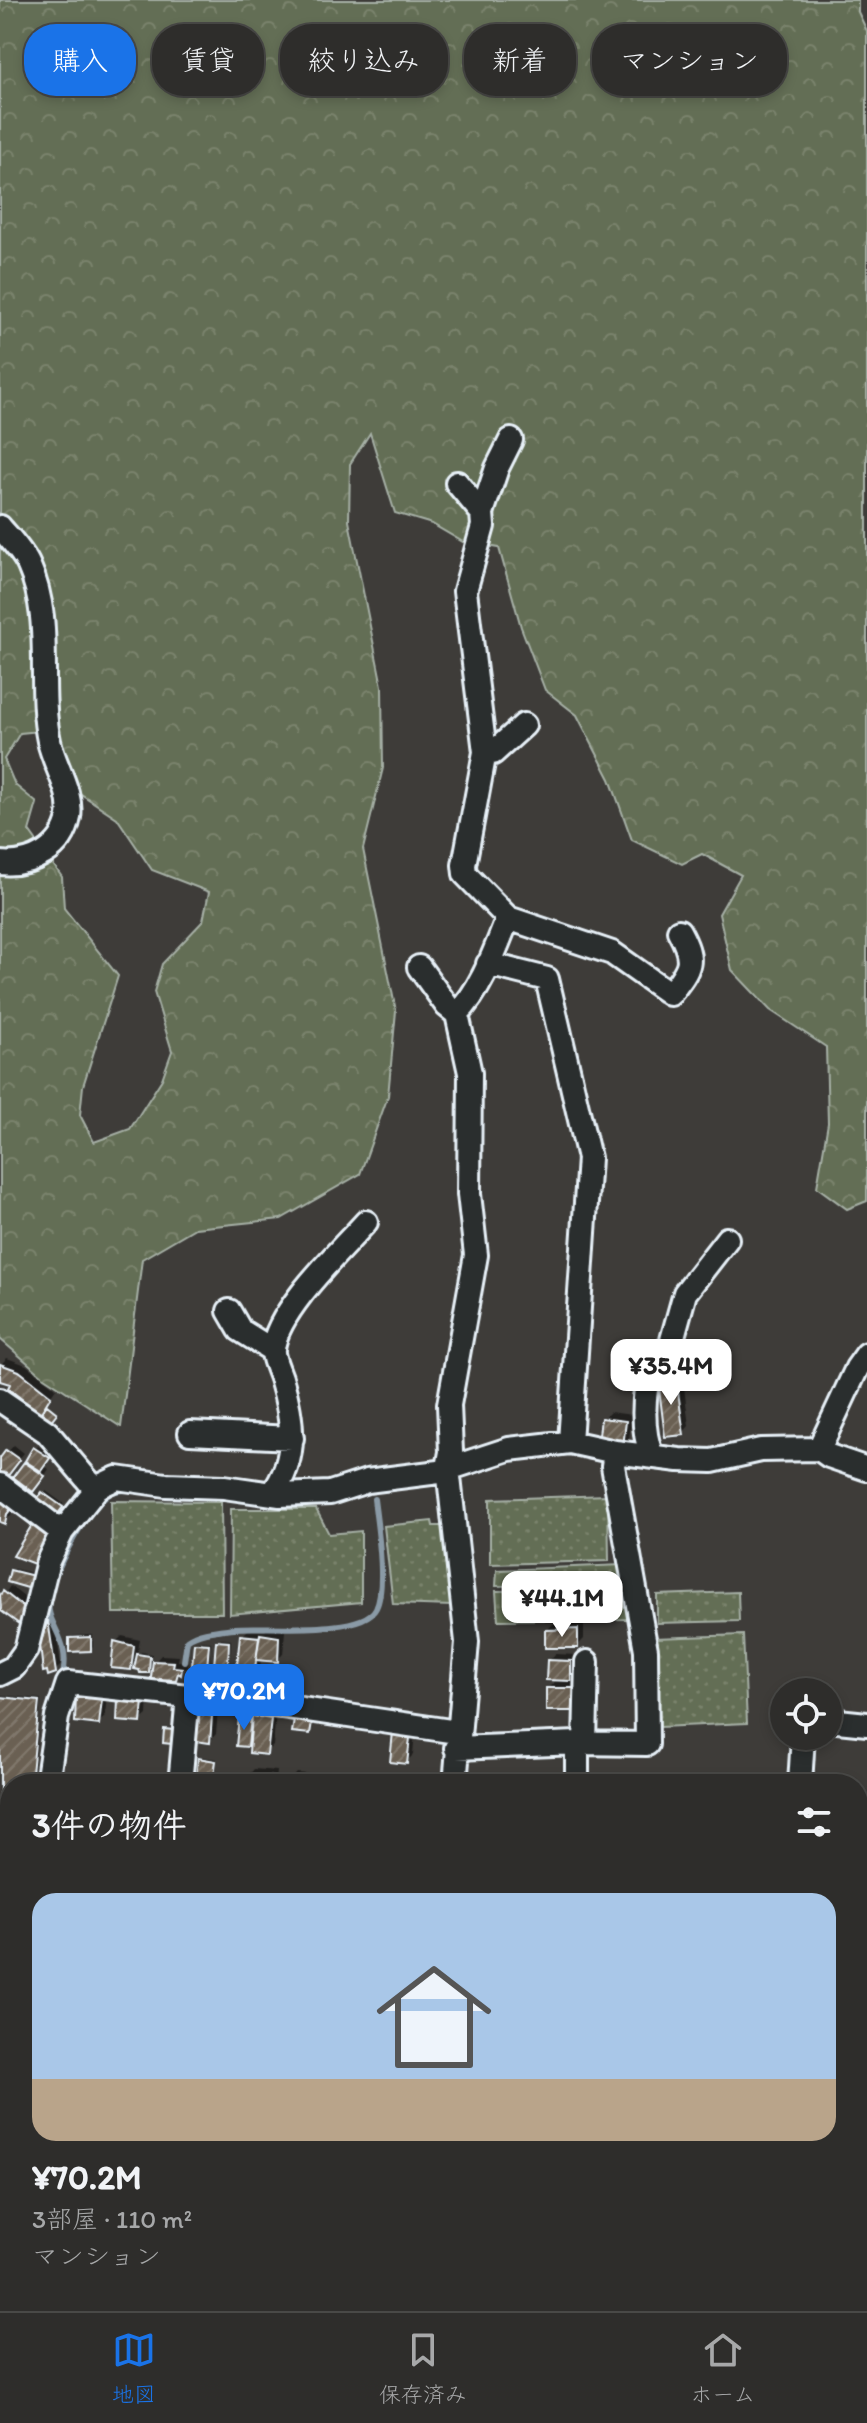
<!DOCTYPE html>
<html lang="ja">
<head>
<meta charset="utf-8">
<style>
	body { margin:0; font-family:Itim,"Klee One",sans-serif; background:#363533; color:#f1f3f6; height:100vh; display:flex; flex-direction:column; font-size:30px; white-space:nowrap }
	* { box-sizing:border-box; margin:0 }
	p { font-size:26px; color:#a7a8a9 }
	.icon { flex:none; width:44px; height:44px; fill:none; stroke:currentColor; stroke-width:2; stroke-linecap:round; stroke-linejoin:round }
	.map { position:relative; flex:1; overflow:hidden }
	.details { position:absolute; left:0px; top:1774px; width:868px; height:538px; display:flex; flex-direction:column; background:#2e2d2b; border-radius:32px 32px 0 0; box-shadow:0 4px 12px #0003,0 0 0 2px #494947 }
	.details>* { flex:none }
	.banner { position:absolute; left:24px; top:24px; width:820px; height:72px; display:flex; gap:16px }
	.buttons { position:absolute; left:770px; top:1678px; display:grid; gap:16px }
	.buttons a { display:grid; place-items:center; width:72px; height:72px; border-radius:50%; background:#2e2d2b; box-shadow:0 4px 12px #0003,0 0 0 2px #494947; font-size:40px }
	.price { position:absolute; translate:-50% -68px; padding:0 18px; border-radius:16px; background:#fff; color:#222; font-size:26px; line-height:52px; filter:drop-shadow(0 2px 4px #0008) }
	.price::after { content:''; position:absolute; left:50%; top:48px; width:24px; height:18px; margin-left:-12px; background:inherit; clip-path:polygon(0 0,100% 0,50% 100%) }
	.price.selected { background:#1a73e8; color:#fff }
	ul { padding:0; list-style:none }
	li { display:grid; align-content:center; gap:16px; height:424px; padding:0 32px }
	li+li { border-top:2px solid #494947 }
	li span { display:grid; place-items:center; height:248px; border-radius:24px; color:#555 }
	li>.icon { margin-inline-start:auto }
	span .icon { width:144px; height:144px; fill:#fffc; stroke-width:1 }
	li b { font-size:34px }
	h2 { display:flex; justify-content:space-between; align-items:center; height:96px; padding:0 32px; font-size:34px }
	.pill { padding:0 28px; border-radius:32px; background:#2e2d2b; box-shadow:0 4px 12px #0003,0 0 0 2px #494947; font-size:28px; line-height:72px }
	.pill.selected { background:#1a73e8; color:#fff }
	.menu { display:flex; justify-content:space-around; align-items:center; height:112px; border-top:2px solid #494947; background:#2e2d2b; font-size:22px; color:#a7a8a9 }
	.menu a { display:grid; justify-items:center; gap:4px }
	.menu .selected { color:#1a73e8 }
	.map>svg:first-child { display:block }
	.grass { fill:url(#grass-dots); stroke:#a6b0a6; stroke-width:2 }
	.forest { fill:url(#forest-crowns); stroke:#a6b0a6; stroke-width:2; fill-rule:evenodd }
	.water { fill:url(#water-waves); stroke:#8a9aa6; stroke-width:2 }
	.shadow { fill:#0007 }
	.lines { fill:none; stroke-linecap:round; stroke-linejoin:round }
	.stream { stroke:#8a9aa6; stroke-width:6 }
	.building { fill:url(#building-hatch); stroke:#e8f1f8; stroke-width:2 }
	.minor-casing { stroke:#e8f1f8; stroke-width:28 }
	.minor { stroke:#2a2d2e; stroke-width:22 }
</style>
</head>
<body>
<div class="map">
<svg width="867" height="2311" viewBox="0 0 867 2311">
	<defs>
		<pattern id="grass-dots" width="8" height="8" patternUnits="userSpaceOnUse" patternTransform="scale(2)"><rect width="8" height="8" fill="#646e54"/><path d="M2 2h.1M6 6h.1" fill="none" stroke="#7a836d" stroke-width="1.8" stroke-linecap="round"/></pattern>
		<pattern id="forest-crowns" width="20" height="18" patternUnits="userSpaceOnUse" patternTransform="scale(2)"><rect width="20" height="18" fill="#646e54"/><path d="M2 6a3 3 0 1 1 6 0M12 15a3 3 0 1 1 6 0" fill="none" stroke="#7a836d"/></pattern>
		<pattern id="water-waves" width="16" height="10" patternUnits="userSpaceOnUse" patternTransform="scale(2)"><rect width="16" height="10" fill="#4c606f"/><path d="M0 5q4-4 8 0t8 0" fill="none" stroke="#667784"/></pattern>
		<pattern id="building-hatch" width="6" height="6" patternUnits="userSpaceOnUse" patternTransform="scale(2)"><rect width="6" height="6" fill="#6b6052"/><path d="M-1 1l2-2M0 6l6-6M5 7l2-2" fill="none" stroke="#80776c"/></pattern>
	</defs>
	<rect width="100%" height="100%" fill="#3e3c39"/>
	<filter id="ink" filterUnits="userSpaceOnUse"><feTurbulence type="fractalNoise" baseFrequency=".0125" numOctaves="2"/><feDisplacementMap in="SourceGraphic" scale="16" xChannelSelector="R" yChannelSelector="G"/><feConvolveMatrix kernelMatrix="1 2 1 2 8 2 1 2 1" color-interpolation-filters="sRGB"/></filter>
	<g filter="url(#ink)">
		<path class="grass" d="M608,1495L609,1561L490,1564V1499Z
			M111,1501L221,1502L222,1613H113Z
			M231,1509H316L329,1534L361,1531V1602L230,1614Z
			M432,1521L433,1526H442L452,1606L393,1604L384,1526Z
			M623,1565L625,1583L496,1586L497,1570Z
			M626,1589L631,1619L498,1620L496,1591Z
			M738,1592L739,1621L657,1623V1595Z
			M743,1635L747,1723L660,1727L654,1638Z"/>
		<path class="forest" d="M0,0H858V12L867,31V1201L847,1209L817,1187L828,1123L826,1047L770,1010L732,970L719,914L741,875L702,854L682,864L632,840L610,779L577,715L545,690L521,627L499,548L463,542L432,524L395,513L370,433L350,464L349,521L382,686L383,768L363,849L396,1011L388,1096L360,1174L281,1219L195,1228L142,1259L121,1427L44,1377L0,1339ZM50,730L72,788L117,818L152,870L209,892L203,921L162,964L154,992L172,1051L162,1079L130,1129L94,1142L80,1115L83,1086L118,976L64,908L62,877L29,831L37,803L15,785L4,759L20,733Z"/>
		<path class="water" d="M867,2028V2080L858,2088V2038Z
			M515,2302H570L556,2311H500Z"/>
		<path class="shadow" d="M7,1358L26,1365L56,1388L40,1411L12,1383L0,1379V1365Z
			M682,1372L689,1426L683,1433L660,1380L666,1374Z
			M610,1412L632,1415L629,1439L623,1445L603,1419Z
			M14,1445L24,1453L1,1480L13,1506L11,1515L5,1521L0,1520V1461Z
			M38,1446L51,1454L44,1466L49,1469L40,1483L26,1463Z
			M46,1491L64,1504L57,1514L37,1503Z
			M15,1569L36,1574L33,1584L12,1571Z
			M10,1586L33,1604L25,1615L0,1601Z
			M54,1617L61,1665L55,1671L42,1644L50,1621Z
			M553,1624H584V1639L577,1646L547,1630Z
			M268,1628L285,1631L283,1654L277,1660L261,1659L260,1669L254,1675L242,1636L248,1630L265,1631Z
			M93,1635V1647L91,1649L71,1638L73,1636Z
			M122,1636L140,1640L137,1656L141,1652L152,1654L151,1666L161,1655L179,1656L178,1661L188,1662L187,1666L175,1678L166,1677L159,1684L154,1664L148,1671L137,1660L130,1668L116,1642Z
			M221,1639L231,1640L230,1660L227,1663L218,1641Z
			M199,1641L211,1642L209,1663L206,1666L196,1644Z
			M555,1654L577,1655L576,1672L567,1682H584V1703L548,1688L559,1678L549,1661Z
			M84,1690L107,1693L105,1717L98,1723L78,1696Z
			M127,1694L148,1695L147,1715L140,1721L120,1701Z
			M0,1695L41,1699L33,1784H10V1870L0,1869Z
			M205,1708L218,1710L216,1734L210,1741L198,1714Z
			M247,1711L276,1713L273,1746L266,1753L251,1745L238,1744L241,1718Z
			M415,1732L413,1755L406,1762L394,1733Z
			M202,1757L217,1759L215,1777L212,1780L200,1759Z
			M254,1769L277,1771L276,1784H247L248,1776Z
			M297,1773L354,1779V1784H287Z
			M360,1778L428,1784H354Z
			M0,1927L10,1928V1994L7,1997L0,1996Z
			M0,2036L9,2037L8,2049L3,2054H8L7,2074H10V2083L1,2092H10L8,2103L2,2109H7L6,2124L0,2130Z
			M769,2302H814L809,2305L811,2308L808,2311H758Z"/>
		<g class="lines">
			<path class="stream" d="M53,1582C63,1555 85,1512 109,1494C114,1490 121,1490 128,1490
				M49,1601C44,1624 75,1641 61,1681
				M184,1661L187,1640C199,1631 219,1630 234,1628C264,1625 362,1636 376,1608C387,1586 377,1524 374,1499
				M5,2159L10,2103
				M0,2196L3,2170
				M395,2311L396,2302"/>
		</g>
		<path class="building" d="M0,1364L19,1371L51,1396L40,1414L8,1388L10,1384L0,1381Z
			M676,1377L684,1435L665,1437L658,1380Z
			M47,1405L57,1413L50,1422L40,1414Z
			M601,1418L626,1421L623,1447L598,1444Z
			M33,1447L50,1458L41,1471L25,1461Z
			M6,1450L20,1460L4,1481L0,1478V1458Z
			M24,1462L45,1476L33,1492L13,1477Z
			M0,1491L16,1503L7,1514L5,1524L0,1522Z
			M42,1492L63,1507L54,1519L34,1503Z
			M35,1520L55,1535L37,1565L13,1556Z
			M10,1570L34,1576L31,1589L7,1582Z
			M3,1591L28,1611L19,1624L1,1611L0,1595Z
			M48,1620L56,1673L48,1676L47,1671L43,1672L40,1644Z
			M578,1629V1648H545V1630Z
			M260,1634L279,1637L278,1662L256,1660Z
			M240,1635L259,1637L254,1677L236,1676Z
			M91,1637V1651L69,1652V1638Z
			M114,1641L134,1646L131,1670L111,1668Z
			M216,1641L229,1642L228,1665L214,1666Z
			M194,1643L209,1644L207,1668L192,1666Z
			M137,1654L150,1656L149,1673H140L139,1670L134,1669Z
			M547,1660L571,1661V1681L546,1680Z
			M153,1661L174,1662L173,1667L182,1668L181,1675L178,1673L176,1680L160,1679V1686L150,1685Z
			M546,1688H579V1711H546Z
			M76,1695L102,1699L99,1725L75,1722Z
			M0,1697L39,1701L31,1784H10V1872L0,1871Z
			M118,1700L143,1701L141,1723L117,1721Z
			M196,1713L212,1716L210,1743L195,1741Z
			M251,1716L248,1747L236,1746L239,1717Z
			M252,1716L271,1719L267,1755L249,1753Z
			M294,1720L312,1722L310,1734L292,1732Z
			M164,1729L173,1730L172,1744L163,1743Z
			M393,1732L405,1734V1738H410L407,1764L390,1762Z
			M198,1758L216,1761L213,1782L196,1780Z
			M246,1775L272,1777L271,1784H245Z
			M0,1938H10L8,1999L0,1998Z
			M0,2008L10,2009V2023H0Z
			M0,2056L7,2057L6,2076H0Z
			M862,2195L867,2203V2219L858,2224V2197Z
			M867,2244V2278L866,2279L858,2266V2249Z
			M770,2302H776L780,2309L756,2311Z
			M782,2302H818L803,2311H787Z"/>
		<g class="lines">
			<defs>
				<path id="minor" d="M457,483L482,513
					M0,527C10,539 23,552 29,566C54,622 37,683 49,741C54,765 73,792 69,817C63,850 31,866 0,863
					M485,752L493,753L524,725
					M508,918L612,953L670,994C690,968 696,962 679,931
					M488,964L547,979L589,1158L570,1442
					M419,967L447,1006L457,1014
					M229,1311L240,1330L272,1350
					M0,1400L47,1432L90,1483L98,1487
					M190,1433L292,1438
					M819,1449L857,1368L867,1354
					M652,1456C639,1425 645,1384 653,1352L669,1351L685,1293L727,1239
					M0,1485L62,1532
					M272,1494C299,1458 293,1418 281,1378C278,1369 272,1357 273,1349C277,1310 340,1251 366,1222
					M0,1674L14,1667L26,1650L48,1561L62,1532L98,1487L117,1478L166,1485L224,1487L280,1495L330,1493L367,1481L439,1472L509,1449L570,1442L615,1452L679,1460L712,1461L761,1450L819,1449L829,1456L867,1469
					M828,1720L867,1724
					M585,1744L587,1662
					M456,1748L577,1743L647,1744L646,1650L613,1466L615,1452
					M47,1784L57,1717L68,1683L188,1696
					M180,1784L188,1696L281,1706L457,1732
					M455,1784L467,1642L448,1468L451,1452L449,1405L476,1255L469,1194L470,1073L457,1014C482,989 495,950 508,918L465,874L464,865L485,752L465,591L483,526L482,513L497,468L511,440
					M577,1784V1743
					M800,1784L803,1736
					M858,1816L867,1817
					M858,1890L867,1875
					M858,2108L867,2114
					M0,2164L10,2165
					M858,2185L867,2179
					M0,2289L10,2291
					M115,2302L207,2311
					M372,2311L374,2302
					M412,2311L422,2302
					M653,2311L667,2302
					M854,2311L867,2303"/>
			</defs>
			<use href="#minor" class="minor-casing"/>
			<use href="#minor" class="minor"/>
		</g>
	</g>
</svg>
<div class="buttons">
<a><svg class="icon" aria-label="locate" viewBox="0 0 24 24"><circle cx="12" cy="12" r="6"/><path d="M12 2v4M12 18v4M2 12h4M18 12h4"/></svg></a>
</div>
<b class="price" style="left:671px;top:1407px">¥35.4M</b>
<b class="price" style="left:562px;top:1639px">¥44.1M</b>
<b class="price selected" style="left:244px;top:1732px">¥70.2M</b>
<div class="banner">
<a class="pill selected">購入</a>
<a class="pill">賃貸</a>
<a class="pill">絞り込み</a>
<a class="pill">新着</a>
<a class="pill">マンション</a>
</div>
<section class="details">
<h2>3件の物件<svg class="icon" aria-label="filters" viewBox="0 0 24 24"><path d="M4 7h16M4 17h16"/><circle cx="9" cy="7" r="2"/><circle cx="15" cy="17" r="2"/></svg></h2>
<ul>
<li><span style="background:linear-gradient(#a9c7e8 75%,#b9a48a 0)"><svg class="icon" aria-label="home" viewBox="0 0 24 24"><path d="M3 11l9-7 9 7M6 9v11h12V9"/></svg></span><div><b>¥70.2M</b><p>3部屋 · 110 m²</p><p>マンション</p></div></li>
</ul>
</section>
</div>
<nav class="menu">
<a class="selected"><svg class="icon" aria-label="map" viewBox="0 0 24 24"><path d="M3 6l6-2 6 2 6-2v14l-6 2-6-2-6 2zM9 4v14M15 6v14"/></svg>地図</a>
<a><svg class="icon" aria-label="saved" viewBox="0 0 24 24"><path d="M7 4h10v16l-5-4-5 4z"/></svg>保存済み</a>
<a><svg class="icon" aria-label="home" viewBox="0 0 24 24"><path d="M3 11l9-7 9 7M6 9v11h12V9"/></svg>ホーム</a>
</nav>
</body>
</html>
